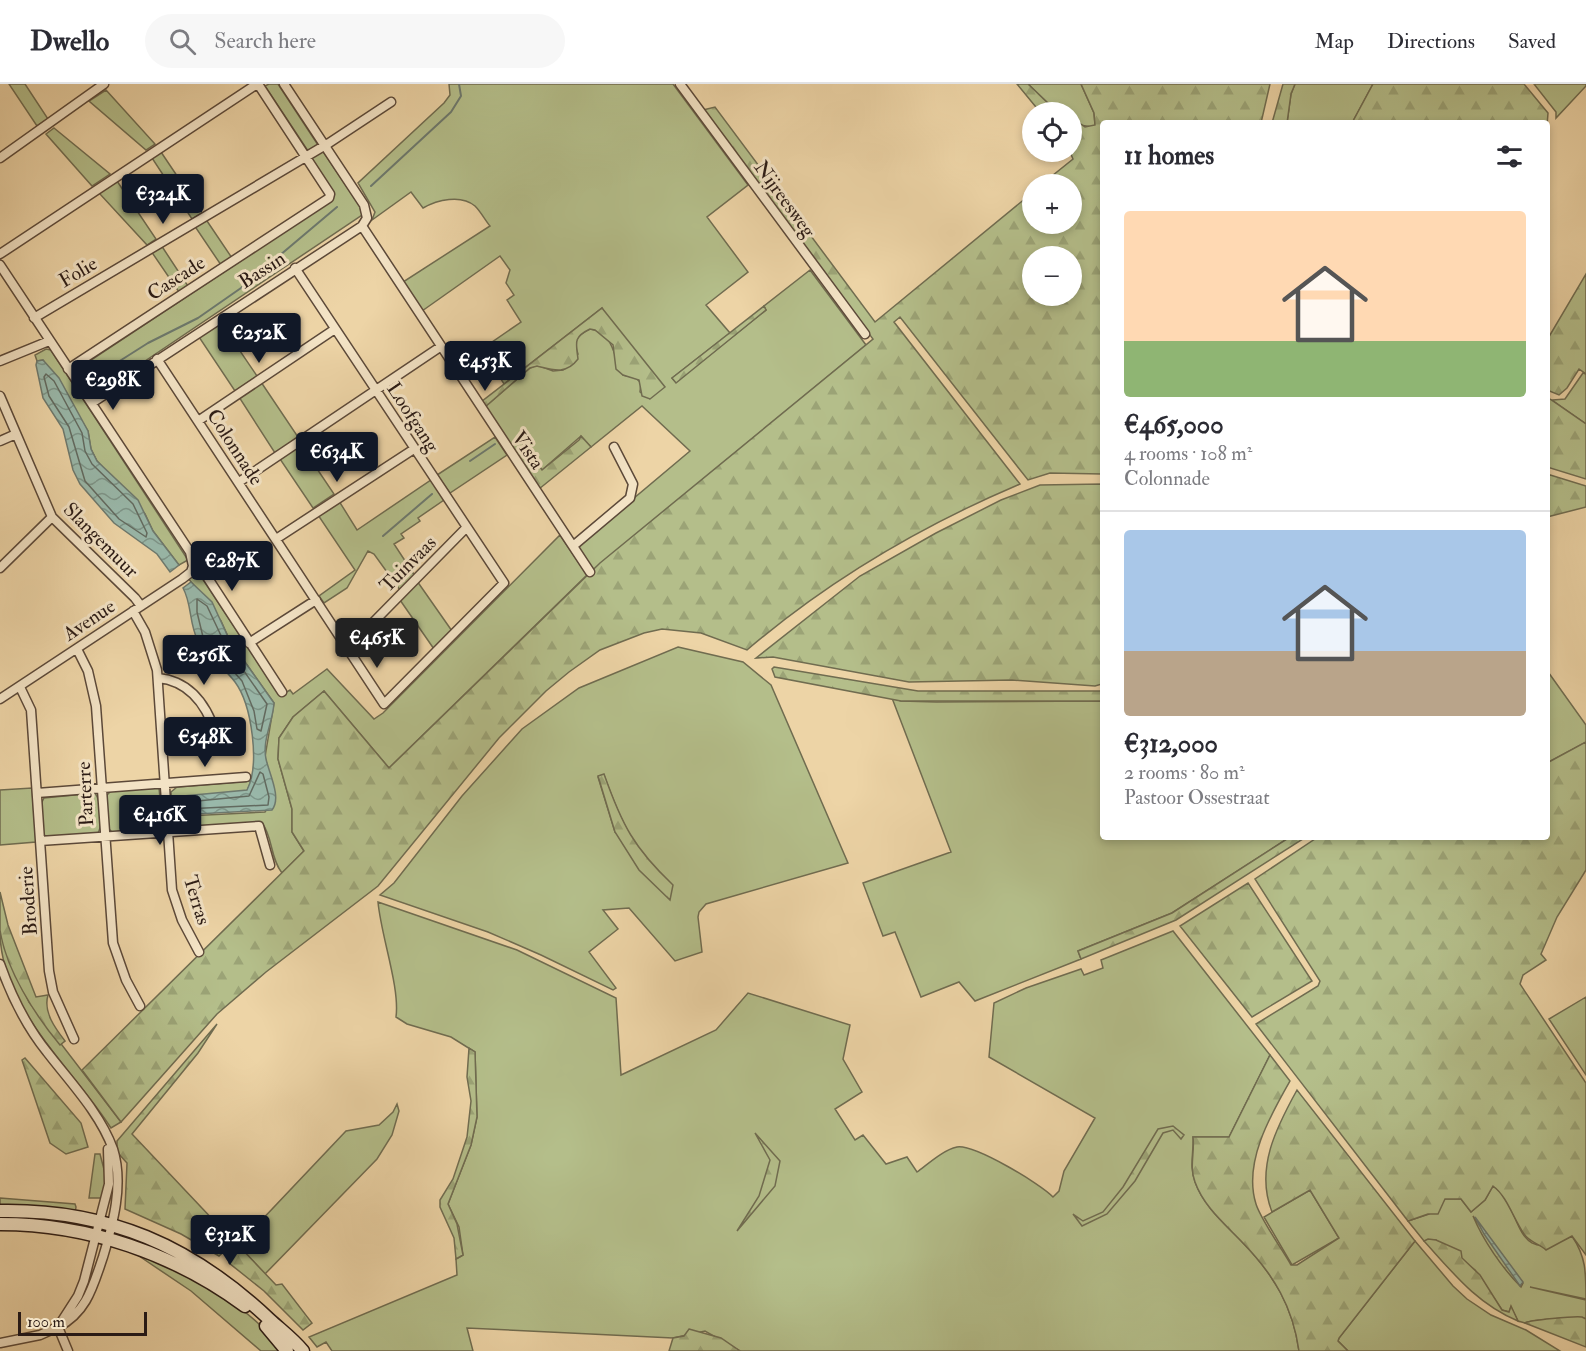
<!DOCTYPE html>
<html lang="en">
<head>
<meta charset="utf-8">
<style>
	body { margin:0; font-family:"IM FELL Double Pica",serif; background:#f7f7f7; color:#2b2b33; height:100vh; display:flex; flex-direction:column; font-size:22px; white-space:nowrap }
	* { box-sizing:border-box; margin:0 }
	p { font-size:20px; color:#7c7c81 }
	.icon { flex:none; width:33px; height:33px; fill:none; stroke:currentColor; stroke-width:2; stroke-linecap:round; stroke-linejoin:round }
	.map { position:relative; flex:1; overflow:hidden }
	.drawer { position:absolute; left:1100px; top:36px; width:450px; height:720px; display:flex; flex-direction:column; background:#fff; border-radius:6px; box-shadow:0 3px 9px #0003 }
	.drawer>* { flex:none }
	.tools { position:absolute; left:1022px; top:18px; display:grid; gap:12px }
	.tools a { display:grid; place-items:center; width:60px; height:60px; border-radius:50%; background:#fff; box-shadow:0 3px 9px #0003; font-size:30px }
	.scale { position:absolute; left:18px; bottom:15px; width:129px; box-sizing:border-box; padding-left:6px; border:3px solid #2b1b15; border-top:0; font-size:16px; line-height:21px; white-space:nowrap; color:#2b1b15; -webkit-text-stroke:4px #f3e3c5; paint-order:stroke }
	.price { position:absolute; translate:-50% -51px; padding:0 14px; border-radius:6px; background:#111827; color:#fff; font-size:20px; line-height:39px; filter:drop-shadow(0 2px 3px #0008) }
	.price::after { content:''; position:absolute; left:50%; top:36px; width:18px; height:14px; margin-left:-9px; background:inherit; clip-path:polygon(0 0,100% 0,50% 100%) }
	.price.active { background:#222; color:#fff }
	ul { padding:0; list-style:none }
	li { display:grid; align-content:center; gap:12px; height:318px; padding:0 24px }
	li+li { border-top:2px solid #e1e1e2 }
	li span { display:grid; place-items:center; height:186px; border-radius:6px; color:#555 }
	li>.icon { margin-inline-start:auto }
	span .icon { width:108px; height:108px; fill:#fffc; stroke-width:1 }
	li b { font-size:26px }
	h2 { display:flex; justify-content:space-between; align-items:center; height:72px; padding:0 24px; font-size:26px }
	header { display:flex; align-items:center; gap:36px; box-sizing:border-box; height:84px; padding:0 30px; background:#fff; border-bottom:2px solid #e1e1e2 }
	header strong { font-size:28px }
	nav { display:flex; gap:33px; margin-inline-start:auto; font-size:21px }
	.search { width:420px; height:54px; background:#f7f7f7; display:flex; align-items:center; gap:15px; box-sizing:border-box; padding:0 21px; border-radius:33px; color:#7c7c81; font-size:22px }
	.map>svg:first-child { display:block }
	.green { fill:#b4be8a; stroke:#706c50; stroke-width:1.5; fill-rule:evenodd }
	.forest { fill:url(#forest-firs); stroke:#706c50; stroke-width:1.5; fill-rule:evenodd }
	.wetland { fill:url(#wetland-marsh); stroke:#706c50; stroke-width:1.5 }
	.water { fill:url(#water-waves); stroke:#6d796e; stroke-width:1.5 }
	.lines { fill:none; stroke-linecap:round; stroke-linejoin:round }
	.shore { stroke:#626a60; stroke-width:1.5 }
	.stream { stroke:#6d796e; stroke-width:2 }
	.street-casing { stroke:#5c4939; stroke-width:11 }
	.secondary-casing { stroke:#2b1b15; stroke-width:15 }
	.street { stroke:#f3e3c5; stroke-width:8 }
	.secondary { stroke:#f3e3c5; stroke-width:12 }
	.labels { text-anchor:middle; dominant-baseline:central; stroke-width:6; stroke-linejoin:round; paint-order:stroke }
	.street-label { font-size:20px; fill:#2b1b15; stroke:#f3e3c5 }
</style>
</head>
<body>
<header>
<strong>Dwello</strong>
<div class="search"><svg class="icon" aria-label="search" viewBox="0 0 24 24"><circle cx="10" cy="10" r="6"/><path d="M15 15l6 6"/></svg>Search here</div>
<nav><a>Map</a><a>Directions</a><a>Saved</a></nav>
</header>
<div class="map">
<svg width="1586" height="1267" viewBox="0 0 1586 1267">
	<defs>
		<pattern id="forest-firs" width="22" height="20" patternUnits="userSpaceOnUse" patternTransform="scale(1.5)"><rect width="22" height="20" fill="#b4be8a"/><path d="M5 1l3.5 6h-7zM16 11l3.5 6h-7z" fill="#9ba376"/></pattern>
		<pattern id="wetland-marsh" width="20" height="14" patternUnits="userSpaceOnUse" patternTransform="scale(1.5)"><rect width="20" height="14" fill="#b4be8a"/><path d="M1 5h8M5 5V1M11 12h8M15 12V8" fill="none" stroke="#9ba376"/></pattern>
		<pattern id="water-waves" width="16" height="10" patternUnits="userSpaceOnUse" patternTransform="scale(1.5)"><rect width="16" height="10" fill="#99b8aa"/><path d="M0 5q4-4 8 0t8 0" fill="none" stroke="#7d9589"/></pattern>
	</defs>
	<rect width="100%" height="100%" fill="#edd4a6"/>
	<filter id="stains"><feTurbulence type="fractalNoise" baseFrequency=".00333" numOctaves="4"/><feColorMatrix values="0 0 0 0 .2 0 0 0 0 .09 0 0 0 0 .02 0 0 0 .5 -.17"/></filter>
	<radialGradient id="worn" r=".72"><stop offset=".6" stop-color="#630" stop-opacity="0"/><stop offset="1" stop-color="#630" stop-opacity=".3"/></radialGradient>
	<path class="green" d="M9,0H25L48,35L37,42Z
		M269,0H278L318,61L308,67L265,2Z
		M449,0H673L748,101L707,133L748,188L706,221L730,249L672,294L676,298L766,226L764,222L810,186L866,261L593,486L577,462L690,367L642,322L591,363L581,352L542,386L519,355L510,362L485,323L530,284L537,281L553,287L563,286L578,270C573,256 577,251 590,245C615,249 613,274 623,291L636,294L641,299L640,308L650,315L602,224L504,300L482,265L521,238L507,216L514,211L506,199L510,186L500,172L422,227L403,198L490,142C485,136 481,128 475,122C461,110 437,116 423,124L411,108L372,136L375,128L358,99L444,19L450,11Z
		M1028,0H1081L1094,29L1095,41L1092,43L1080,41L1071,33V28L1052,23Z
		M1295,0H1373L1352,39H1287L1291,10Z
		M1534,0H1586V2L1556,34V28Z
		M106,6L155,60L146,66L89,17Z
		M54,44L110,90L92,102L46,50Z
		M322,66L362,125V131L93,312L76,286L331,117L334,109L310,73Z
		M161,68L202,129L192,135L152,74Z
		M117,97L156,155L147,161L99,109Z
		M205,134L232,174L221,181L194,141Z
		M161,161L188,202L179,208L151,167Z
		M221,239L257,292L235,307L199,253Z
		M46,265L51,266L188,476L179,481L153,447L145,430L97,377L91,365L88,347L43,276L37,277L35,271Z
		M1583,289L1586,290V340L1552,316L1565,315Z
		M261,298L298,353L275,369L239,313Z
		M495,353L507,371L450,409L437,391Z
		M301,361L334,410L313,424L280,375Z
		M431,396L439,403L444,416L418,434L420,437L401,450L404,454L394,460L415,492L400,506L374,470L368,467L347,504L324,519L319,512L355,486L318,431L339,417L357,446Z
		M560,451L587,491L389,684L324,607L293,633L279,654L278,675L292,725V748L304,767L282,789C270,774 273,753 262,739L180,744L173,741L171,708L177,703L251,697L247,707L234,709L179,731L187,732L265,728L275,712L265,673L274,619L230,557L221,537L188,494L198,488L280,612L290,606L293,610L327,585L374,635L383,629Z
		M417,497L452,547L434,565L400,516Z
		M678,563L743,578L771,601L848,779L706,820L699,828L698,833L702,868L675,877L629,824L603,826L618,845L589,868L616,904L613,906L541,871L488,848L380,811L394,799L462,712L522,645L579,604ZM604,691C617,727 629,758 657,786L615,748L598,693Z
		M1546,585L1586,641V658L1547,679Z
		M892,614L901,617L936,618L1102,617V753H1290L1172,829L1078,867L1081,875L975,917L959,898L921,913L895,848L883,852L863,799L951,768Z
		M32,704L36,758L0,761V706Z
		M159,704L163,744L112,748L108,744L105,713L111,707Z
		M95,709C101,717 103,740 98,749L48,754L43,750L41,720L44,714Z
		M378,818L517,866L616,914L621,991L716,946L748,909L850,941L843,975L862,1008L835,1025L855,1056L863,1051L886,1080L907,1073L917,1088C928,1080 943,1066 957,1063C974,1060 1041,1100 1053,1113L1059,1107L1064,1087L1095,1034L989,973L994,919L1026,904L1081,885L1084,891L1103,884L1101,876L1173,847L1270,971L1229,1053H1193C1194,1068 1189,1082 1195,1098C1204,1123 1225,1140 1243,1159C1274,1191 1293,1223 1299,1267H740L705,1247L673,1254L467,1244L473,1267H332L326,1258L317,1263L309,1253L457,1191L456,1175L463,1171L459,1143L448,1120L471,1061L477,1033L475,968L451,953L407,940L396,933C400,903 381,852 378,818Z
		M0,847L13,885L29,918L121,1038L111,1044C72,983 0,924 0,847Z
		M1586,913V991L1549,935Z
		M397,1020L399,1027L392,1051L377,1075L265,1190L238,1161L346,1047L379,1041L393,1028Z
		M95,1070H100L106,1093L103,1114H89Z
		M1493,1102C1525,1123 1510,1185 1572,1152C1586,1173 1586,1188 1586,1215L1530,1203L1586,1216V1235C1580,1232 1530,1236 1525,1239L1518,1237L1511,1223L1509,1228L1502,1226L1475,1186L1436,1156L1424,1157L1408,1137L1429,1130L1445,1115H1461L1471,1128L1485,1116Z
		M1310,1106L1339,1154L1292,1181L1264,1133Z
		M0,1114L75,1120L76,1123L75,1129L0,1124Z
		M1415,1157L1453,1202L1467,1215L1491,1231L1526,1246L1560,1267H1348L1338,1257L1339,1254Z
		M136,1170C190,1190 248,1220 284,1267H261L191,1207Z"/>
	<path class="forest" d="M1017,0H1028L1052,23L1066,28H1040Z
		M1081,0H1270L1261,39H1102V390L1050,389L1028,396L900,233L894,238L1020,400C921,442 829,496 747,566L701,549L662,545L644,549L600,566L569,588L546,607L499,654L378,802L266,888L217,930L121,1038L82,986L304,767L292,748V725L278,675L279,654L293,633L324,607L389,684L600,479L873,255L703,26L715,23L875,238L1032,109V140H1071V100H1042L1073,75L1070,68L1071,33L1085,43L1095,41L1094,29ZM1032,172H1071V212H1032Z
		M1283,0H1295L1291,10L1287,39H1272Z
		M1373,0H1524L1548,29L1547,42L1546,39H1352Z
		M1586,190V290L1579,285L1567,304L1559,311L1547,306V256Z
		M764,222L766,226L676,299L672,294Z
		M602,224L665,303L650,315L642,312L639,296L623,291L616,285L613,261L595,246L590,245C573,253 576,259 578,275C566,291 553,286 537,282L530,284L485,323L481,318Z
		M1547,313L1586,340V395L1547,383Z
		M581,352L591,363L539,405L510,362L519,355L542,386L579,356Z
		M1547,390L1586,402V423L1547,433Z
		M1102,400V600L1095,602L1012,596L909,598L773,573L756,574L860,492L936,449L1001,416L1040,401Z
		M774,583L918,607H1102V617H901L775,593L772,585Z
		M1586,658V786L1557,833L1541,870L1546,876L1523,891L1520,900L1586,999V1171L1572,1152L1546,1166C1539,1159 1530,1159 1524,1150C1514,1136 1507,1112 1493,1102L1485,1116L1471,1128L1461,1115H1445L1438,1130H1428L1408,1137L1256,940L1318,902L1320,897L1255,795L1318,753H1546L1547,679Z
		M604,690C622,741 634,764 673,801L670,816L639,786L615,748L598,692Z
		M1290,753H1306L1176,836L1081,875L1078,867L1172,829Z
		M1248,799L1312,897L1252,933L1180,842Z
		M0,808L8,841L36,913L48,911C43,928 55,944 65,957L60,961C35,931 6,886 0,846C0,834 0,821 0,808Z
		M217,940L198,969L132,1050L234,1158L219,1172L181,1150L125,1125L127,1079L117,1068V1057Z
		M469,964L475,968L477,1033L471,1061L448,1120L457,1140L463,1171L456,1175L454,1154L440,1123V1116L453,1095L467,1053L471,1017L467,993Z
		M1270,971L1290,997C1270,1032 1243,1079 1256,1120C1261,1136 1282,1165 1291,1181H1297L1339,1154L1310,1106L1272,1128C1255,1085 1276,1044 1297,1006L1415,1157L1339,1254L1338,1257L1348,1267H1299C1293,1223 1274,1191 1243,1159C1225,1140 1204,1123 1195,1098C1189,1082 1195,1068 1193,1053H1229Z
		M25,974L81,1039L88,1063L66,1070L50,1059L22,976Z
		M1173,1042L1184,1051L1181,1055L1173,1046L1163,1049L1135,1097L1107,1130L1082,1142L1073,1130L1083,1137L1103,1128L1123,1103L1158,1045Z
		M755,1049L780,1077L775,1102L737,1147L759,1112L770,1076Z
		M1428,1155L1436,1156L1461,1167L1462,1174L1480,1191L1502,1226L1509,1228L1511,1222L1518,1237C1477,1220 1453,1189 1424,1157Z
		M238,1161L276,1201L282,1200L312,1239L303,1246L264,1207L229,1179L228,1173Z
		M1582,1233L1586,1235V1263L1525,1239C1529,1236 1575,1232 1582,1233Z
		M689,1245L721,1254L740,1267H669L673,1254L684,1252Z"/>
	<path class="wetland" d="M1473,1132L1523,1199L1521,1203C1502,1184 1483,1156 1473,1132Z"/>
	<path class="water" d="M43,276L59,294L88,347L91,365L97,377L138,416L153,447L179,481L170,488L157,470L114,439L80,400L73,386L63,345L43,314L36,281L37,277Z
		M191,498L212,518L230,557L274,619C273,638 262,656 266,675C269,689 282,714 272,726L179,731L178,715L183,712L247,706C260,681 252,621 235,598C225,584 207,573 198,557C189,540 192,520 183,504Z
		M1475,1133L1523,1198L1520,1202L1484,1150Z"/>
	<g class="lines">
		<path class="shore" d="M46,290L54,297L82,349L85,367L92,380L133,420L147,449L146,453L119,435L85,397L69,343L49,312L44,293Z
			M197,515L207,522L225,560L267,620L261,647L257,645L254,627L242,597L203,553L197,528Z
			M260,688L263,690L269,713L268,721L185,725L187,718L249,712Z"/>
		<path class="stream" d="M371,102L451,28L461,12L459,0
			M96,292L148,259L198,234L241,204L337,123
			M470,377L495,360
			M383,452L432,410"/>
		<defs>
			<path id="street" d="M680,0L865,250
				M0,74L104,0
				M362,142L590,488
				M0,170L257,0
				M0,181L190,468L193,482
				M34,234L329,59L391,18
				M157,275L384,620L504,499L295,184
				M0,277L49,257
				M68,285L329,114L330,110L258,0
				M0,312L52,433L135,514L141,522
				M92,319L362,142L367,134L364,121L284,0
				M198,337L335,245
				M0,357L16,350
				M239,398L440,263
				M276,455L414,365
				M573,462L630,414L633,400L614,363
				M193,482L202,485L282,608
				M0,484L52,433
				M133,527L145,548L157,586L172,806L182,836L199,868
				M249,559L316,516
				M348,564L466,444
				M77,565L88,587L96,622L113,859L126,896L140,922
				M158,594C190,597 207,622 216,650
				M20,603L31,626L49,887L53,908L74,955
				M0,615L182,495L191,488L193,482
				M37,709L246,693
				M40,757L259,742L270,781
				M0,880C11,911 26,942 47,968C70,998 100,1029 113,1065C124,1100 113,1140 103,1173C93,1202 87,1228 58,1243
				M60,1240L78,1212L84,1197L109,1100L108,1065
				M0,1259L40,1251L58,1243L68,1267"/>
			<path id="secondary" d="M0,1127C108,1125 192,1162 270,1236C281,1246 293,1255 303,1267
				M0,1140C88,1140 175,1170 245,1222
				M266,1242L287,1267"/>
		</defs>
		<use href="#street" class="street-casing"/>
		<use href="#secondary" class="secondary-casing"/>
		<use href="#street" class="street"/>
		<use href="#secondary" class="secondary"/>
	</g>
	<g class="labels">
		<g class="street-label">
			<text transform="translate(785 115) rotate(54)">Nijreesweg</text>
			<text transform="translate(262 186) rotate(-33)">Bassin</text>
			<text transform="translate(78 188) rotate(-31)">Folie</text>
			<text transform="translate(176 194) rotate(-33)">Cascade</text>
			<text transform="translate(413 333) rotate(57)">Loofgang</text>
			<text transform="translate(235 363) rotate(57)">Colonnade</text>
			<text transform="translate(528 366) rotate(56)">Vista</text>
			<text transform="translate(101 456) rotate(45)">Slangemuur</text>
			<text transform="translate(408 480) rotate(-45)">Tuinvaas</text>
			<text transform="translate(89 536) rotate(-34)">Avenue</text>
			<text transform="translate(85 710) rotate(-93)">Parterre</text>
			<text transform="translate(197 816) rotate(73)">Terras</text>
			<text transform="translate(28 817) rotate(-94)">Broderie</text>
		</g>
	</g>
	<rect width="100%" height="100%" filter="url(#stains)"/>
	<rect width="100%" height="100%" fill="url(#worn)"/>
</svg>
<div class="tools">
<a><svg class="icon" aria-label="locate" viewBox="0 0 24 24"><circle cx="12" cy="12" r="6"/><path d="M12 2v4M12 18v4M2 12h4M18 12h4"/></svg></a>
<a>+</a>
<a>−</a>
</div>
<div class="scale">100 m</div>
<b class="price" style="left:163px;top:141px">€324K</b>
<b class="price" style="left:259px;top:280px">€252K</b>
<b class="price" style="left:485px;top:308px">€453K</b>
<b class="price" style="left:113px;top:327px">€298K</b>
<b class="price" style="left:337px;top:399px">€634K</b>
<b class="price" style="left:232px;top:508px">€287K</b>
<b class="price active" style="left:377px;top:585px">€465K</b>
<b class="price" style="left:204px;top:602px">€256K</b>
<b class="price" style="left:205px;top:684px">€548K</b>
<b class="price" style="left:160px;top:762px">€416K</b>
<b class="price" style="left:230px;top:1182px">€312K</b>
<section class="drawer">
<h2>11 homes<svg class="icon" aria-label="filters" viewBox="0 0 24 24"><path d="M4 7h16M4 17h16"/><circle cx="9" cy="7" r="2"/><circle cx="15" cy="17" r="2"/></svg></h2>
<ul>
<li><span style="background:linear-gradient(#ffd9b3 70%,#8fb573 0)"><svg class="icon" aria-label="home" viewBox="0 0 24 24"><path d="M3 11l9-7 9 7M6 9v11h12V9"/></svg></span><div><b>€465,000</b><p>4 rooms · 108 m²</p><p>Colonnade</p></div></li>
<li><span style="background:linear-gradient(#a9c7e8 65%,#b9a48a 0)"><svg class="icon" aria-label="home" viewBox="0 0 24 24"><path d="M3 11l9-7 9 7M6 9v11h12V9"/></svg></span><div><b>€312,000</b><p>2 rooms · 80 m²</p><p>Pastoor Ossestraat</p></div></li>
</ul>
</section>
</div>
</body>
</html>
